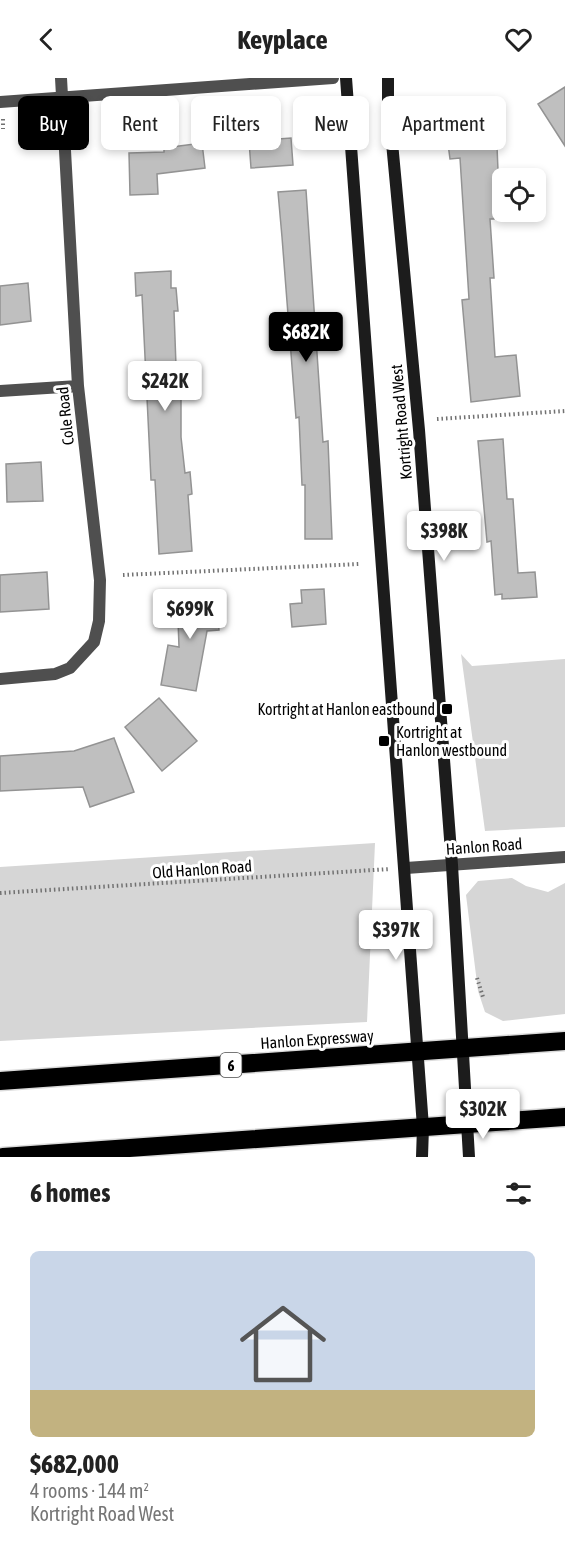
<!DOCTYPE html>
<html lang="en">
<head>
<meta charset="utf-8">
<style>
	body { margin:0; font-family:"Asap Condensed",sans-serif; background:#f6f6f6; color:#222; height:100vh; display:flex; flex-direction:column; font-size:22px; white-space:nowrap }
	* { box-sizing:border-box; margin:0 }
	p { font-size:20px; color:#767676 }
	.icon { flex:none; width:33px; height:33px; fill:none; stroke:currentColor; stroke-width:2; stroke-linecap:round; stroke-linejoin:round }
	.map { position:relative; height:1079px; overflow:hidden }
	.details { display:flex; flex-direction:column; background:#fff; flex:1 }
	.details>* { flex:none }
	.guide { position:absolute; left:18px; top:18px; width:530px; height:54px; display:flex; gap:12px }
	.tools { position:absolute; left:492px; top:90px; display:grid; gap:12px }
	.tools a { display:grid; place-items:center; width:54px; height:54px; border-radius:9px; background:#fff; box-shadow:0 3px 9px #0003; font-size:30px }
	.price { position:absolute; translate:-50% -51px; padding:0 14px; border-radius:6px; background:#fff; color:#222; font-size:20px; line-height:39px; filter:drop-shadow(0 2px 3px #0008) }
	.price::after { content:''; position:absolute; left:50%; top:36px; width:18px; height:14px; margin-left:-9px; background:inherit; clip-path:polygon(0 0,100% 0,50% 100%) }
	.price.on { background:#000; color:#fff }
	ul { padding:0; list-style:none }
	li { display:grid; align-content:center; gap:12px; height:318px; padding:0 30px }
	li+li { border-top:2px solid #e0e0e0 }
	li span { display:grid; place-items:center; height:186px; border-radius:9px; color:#555 }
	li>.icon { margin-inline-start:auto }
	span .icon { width:108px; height:108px; fill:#fffc; stroke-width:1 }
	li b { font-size:26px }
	h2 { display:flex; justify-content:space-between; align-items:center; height:72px; padding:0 30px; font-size:26px }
	.pill { padding:0 21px; border-radius:9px; background:#fff; box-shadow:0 3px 9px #0003; font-size:21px; line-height:54px }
	.pill.on { background:#000; color:#fff }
	header { display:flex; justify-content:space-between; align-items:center; height:78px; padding:0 30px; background:#fff; font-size:27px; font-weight:700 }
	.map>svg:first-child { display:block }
	.green { fill:#d6d6d6 }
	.building { fill:#bfbfbf; stroke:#939393; stroke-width:1.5 }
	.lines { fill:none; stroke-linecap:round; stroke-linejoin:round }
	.highway-casing { stroke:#dbdbdb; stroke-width:21 }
	.path { stroke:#717171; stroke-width:4; stroke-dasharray:1.5 3; stroke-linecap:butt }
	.street { stroke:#4f4f4f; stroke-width:12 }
	.secondary { stroke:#1c1c1c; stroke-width:12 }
	.highway { stroke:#000; stroke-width:18 }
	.poi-dot { fill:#000; stroke:#fff; stroke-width:2 }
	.labels { text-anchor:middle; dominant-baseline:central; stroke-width:6; stroke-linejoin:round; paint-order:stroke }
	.shield { fill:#fff; stroke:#4c4c4c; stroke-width:1.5 }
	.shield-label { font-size:15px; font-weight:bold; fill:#000 }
	.street-label { font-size:16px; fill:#000; stroke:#fff }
	.poi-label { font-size:16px; fill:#000; stroke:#fff; text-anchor:end }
</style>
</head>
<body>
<header><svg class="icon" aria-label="back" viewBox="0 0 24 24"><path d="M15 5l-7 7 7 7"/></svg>Keyplace<svg class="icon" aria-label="heart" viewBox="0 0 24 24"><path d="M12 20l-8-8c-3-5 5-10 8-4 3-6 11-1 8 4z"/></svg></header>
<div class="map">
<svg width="565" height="1079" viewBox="0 0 565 1079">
	<rect width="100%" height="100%" fill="#fff"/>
	<path class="green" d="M461,576L472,588L565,581V749L485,753Z
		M375,765L367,944L0,963V789Z
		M512,800L526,808L548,814L565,805V936L503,943L485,934L478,913L466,817L478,803Z"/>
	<path class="building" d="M565,9V68L538,26Z
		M496,44L500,141H490L494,200H490L495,279L516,277L520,318L471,324L462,222L469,221L460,80L450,81L447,58L460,57L459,48Z
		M291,60L293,87L251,90L249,63Z
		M202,65L205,90L157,96L158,116L130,117L129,75L164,74V70Z
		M306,112L323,364L328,363L332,461H305V407H302L299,339L296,340L282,159L278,114Z
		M171,193V210H176L178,233H174L177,315H181V359L185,395L190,394L192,416L188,417L192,473L159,476L155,402H151L142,217L136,218L135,195Z
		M28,205L31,243L0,247V208Z
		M503,361L507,421H513L518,495L535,494L537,519L502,521V516L495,517L491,463L487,464L478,363Z
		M41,384L43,423L7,424L6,386Z
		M47,494L49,531L0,534V497Z
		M324,511L326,546L292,549L290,526L302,525L301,512Z
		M210,512L212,530L217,529L219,552L207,553L196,613L161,607L168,567L179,569L177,514Z
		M159,620L197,663L162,693L125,649Z
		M114,660L134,714L90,729L83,709L0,713V678L74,673Z"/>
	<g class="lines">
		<defs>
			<path id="highway" d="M0,1003L565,963
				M3,1079L565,1039"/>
		</defs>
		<use href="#highway" class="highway-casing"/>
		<path class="path" d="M3,41V51
			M437,341L565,333
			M123,497L359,486
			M0,815L390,791
			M477,900L483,919"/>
		<path class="street" d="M0,24L333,0
			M0,313L78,308
			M0,601L55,596L70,590L94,564L99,543L100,502L78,308L61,0
			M406,790L565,779"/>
		<path class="secondary" d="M346,0L423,1049L422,1079
			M388,0V22L419,352L452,787L469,1079"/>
		<use href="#highway" class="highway"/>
	</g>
	<g class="poi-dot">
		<rect x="441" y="625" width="12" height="12" rx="3"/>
		<rect x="378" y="657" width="12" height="12" rx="3"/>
	</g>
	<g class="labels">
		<rect class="shield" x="220.5" y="975" width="21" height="24" rx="4.5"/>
		<g class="shield-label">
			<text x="231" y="987">6</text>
		</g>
		<g class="street-label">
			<text transform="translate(65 338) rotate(-96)">Cole Road</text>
			<text transform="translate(401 344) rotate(-95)">Kortright Road West</text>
			<text transform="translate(484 768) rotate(-4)">Hanlon Road</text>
			<text transform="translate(202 791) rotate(-4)">Old Hanlon Road</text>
			<text transform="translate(317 961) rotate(-4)">Hanlon Expressway</text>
		</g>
		<g class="poi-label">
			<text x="435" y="631">Kortright at Hanlon eastbound</text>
			<text x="396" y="654" text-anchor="start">Kortright at<tspan x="396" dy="18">Hanlon westbound</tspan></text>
		</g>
	</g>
</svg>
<div class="tools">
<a><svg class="icon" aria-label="locate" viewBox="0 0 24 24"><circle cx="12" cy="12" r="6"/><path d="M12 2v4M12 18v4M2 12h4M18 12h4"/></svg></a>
</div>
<b class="price on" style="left:306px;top:285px">$682K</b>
<b class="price" style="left:165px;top:334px">$242K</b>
<b class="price" style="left:444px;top:484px">$398K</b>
<b class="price" style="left:190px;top:562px">$699K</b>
<b class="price" style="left:396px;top:883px">$397K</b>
<b class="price" style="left:483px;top:1062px">$302K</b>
<div class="guide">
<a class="pill on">Buy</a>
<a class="pill">Rent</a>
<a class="pill">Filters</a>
<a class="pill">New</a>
<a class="pill">Apartment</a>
</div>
</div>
<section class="details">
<h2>6 homes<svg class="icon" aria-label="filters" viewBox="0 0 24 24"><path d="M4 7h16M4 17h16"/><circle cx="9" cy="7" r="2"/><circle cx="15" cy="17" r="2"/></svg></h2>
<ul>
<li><span style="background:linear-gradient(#c9d6e8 75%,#c2b280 0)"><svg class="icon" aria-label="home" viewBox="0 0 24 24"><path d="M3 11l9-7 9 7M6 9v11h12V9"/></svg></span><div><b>$682,000</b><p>4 rooms · 144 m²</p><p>Kortright Road West</p></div></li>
</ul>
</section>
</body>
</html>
